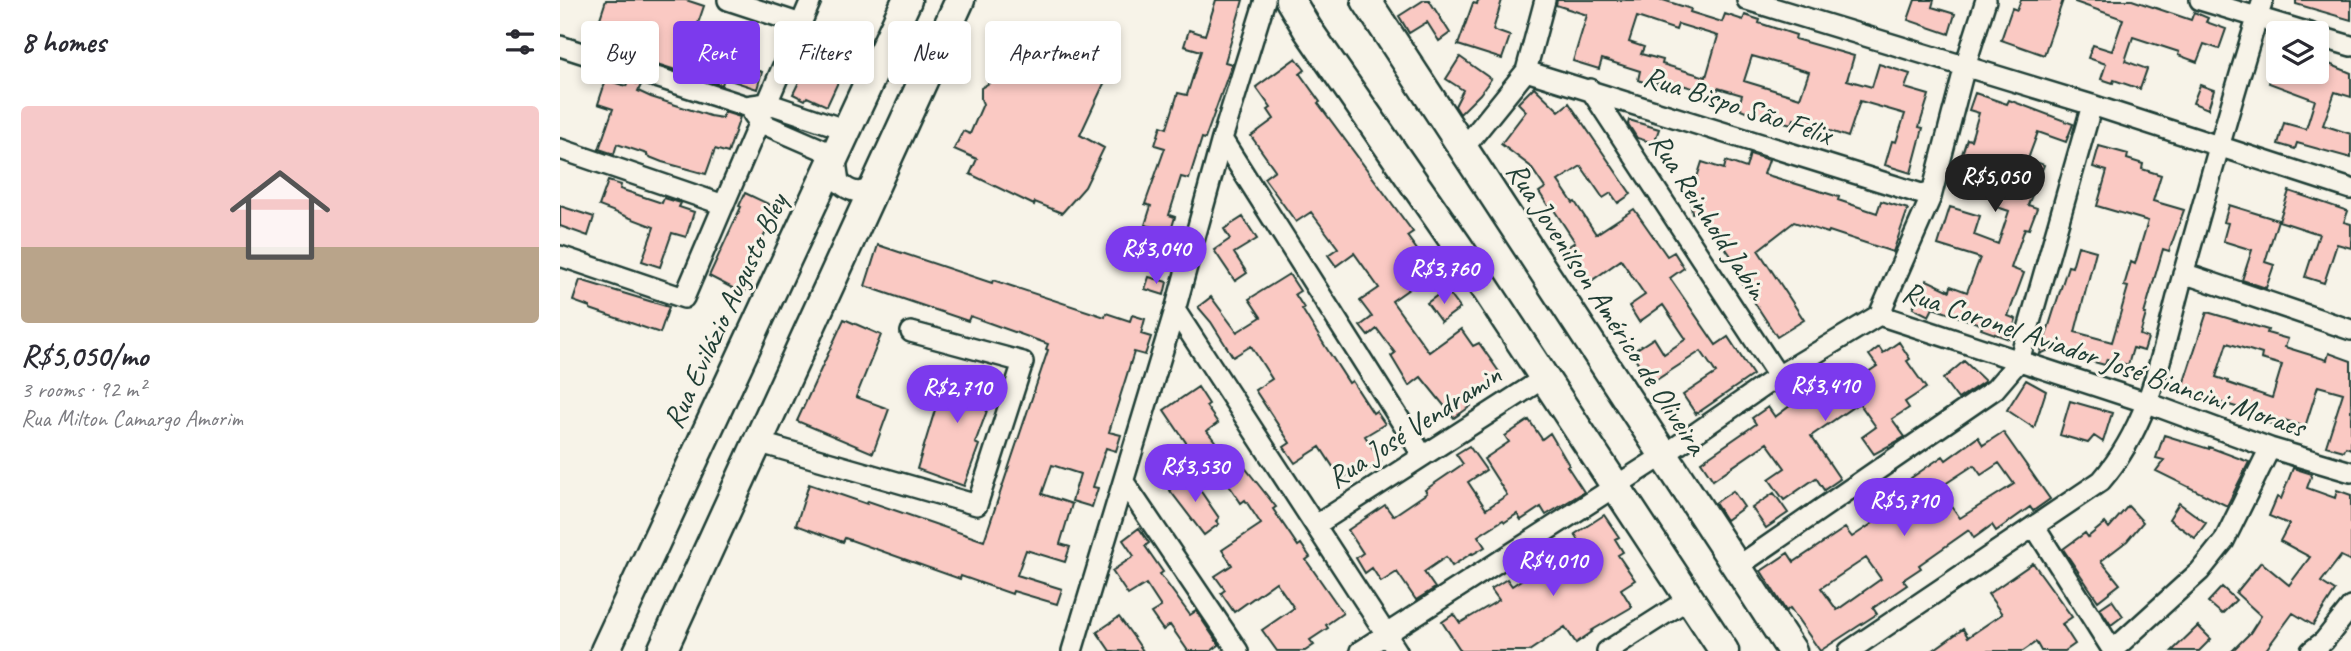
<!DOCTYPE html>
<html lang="en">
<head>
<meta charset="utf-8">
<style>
	body { margin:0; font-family:Caveat,sans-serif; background:#f2f2f3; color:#2b2b33; height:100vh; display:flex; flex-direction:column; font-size:26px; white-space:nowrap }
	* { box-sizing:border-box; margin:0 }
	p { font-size:23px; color:#7c7c81 }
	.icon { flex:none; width:38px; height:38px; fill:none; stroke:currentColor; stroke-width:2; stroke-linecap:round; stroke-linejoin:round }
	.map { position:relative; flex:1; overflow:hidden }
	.details { display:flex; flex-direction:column; background:#fff; width:560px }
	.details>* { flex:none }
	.top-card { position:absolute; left:21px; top:21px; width:665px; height:63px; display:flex; gap:14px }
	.fabs { position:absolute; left:1706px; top:21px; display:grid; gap:14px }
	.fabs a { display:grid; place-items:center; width:63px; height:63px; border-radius:7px; background:#fff; box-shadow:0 4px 10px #0003; font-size:35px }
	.price { position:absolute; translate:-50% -60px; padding:0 16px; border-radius:24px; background:#7c3aed; color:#fff; font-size:23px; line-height:46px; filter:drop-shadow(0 2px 4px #0008) }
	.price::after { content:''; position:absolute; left:50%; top:42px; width:21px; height:16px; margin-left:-10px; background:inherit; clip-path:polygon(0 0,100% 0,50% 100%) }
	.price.active { background:#222; color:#fff }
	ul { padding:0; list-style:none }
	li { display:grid; align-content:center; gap:14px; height:371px; padding:0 21px }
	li+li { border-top:2px solid #e1e1e2 }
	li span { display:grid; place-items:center; height:217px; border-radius:7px; color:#555 }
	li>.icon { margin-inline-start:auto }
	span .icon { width:126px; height:126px; fill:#fffc; stroke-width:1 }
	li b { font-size:30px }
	h2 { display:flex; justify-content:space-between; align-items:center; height:84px; padding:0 21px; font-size:30px }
	.tag { padding:0 24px; border-radius:7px; background:#fff; box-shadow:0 4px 10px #0003; font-size:24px; line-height:63px }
	.tag.active { background:#7c3aed; color:#fff }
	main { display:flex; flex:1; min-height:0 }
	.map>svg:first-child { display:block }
	.building { fill:#fac9c3; stroke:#1f3d34; stroke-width:2; fill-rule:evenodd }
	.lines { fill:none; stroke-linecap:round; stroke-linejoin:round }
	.street-casing { stroke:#1f3d34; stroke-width:24 }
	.secondary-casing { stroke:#1f3d34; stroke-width:33 }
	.street { stroke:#f7f3e8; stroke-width:19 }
	.secondary { stroke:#f7f3e8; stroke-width:28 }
	.labels { text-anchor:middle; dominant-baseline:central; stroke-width:6; stroke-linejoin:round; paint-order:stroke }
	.street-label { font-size:30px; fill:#1f3d34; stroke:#f7f3e8 }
</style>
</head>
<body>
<main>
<section class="details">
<h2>8 homes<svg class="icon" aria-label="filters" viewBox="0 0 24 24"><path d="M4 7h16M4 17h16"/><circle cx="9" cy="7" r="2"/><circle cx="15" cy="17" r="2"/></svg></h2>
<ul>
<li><span style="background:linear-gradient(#f6c9c9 65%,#b9a48a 0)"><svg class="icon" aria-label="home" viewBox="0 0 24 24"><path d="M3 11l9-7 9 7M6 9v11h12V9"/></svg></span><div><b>R$5,050/mo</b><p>3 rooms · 92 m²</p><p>Rua Milton Camargo Amorim</p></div></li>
</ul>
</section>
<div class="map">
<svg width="1791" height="651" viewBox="0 0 1791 651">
	<rect width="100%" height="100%" fill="#f7f3e8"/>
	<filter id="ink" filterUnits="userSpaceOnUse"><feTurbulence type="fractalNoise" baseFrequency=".0143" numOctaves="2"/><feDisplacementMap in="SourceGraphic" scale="14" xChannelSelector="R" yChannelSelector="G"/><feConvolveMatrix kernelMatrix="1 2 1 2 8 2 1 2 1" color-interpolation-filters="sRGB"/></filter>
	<g filter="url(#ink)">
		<path class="building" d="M46,0H126L144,6L133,38L160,47L164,32L192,41L184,67L202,72L197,89L164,78L162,85L32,43Z
			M656,0H683L665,62L672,64L645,139L642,138L629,179L621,177L609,215L615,217L609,237L613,239L608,255L586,248L593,227L585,225L591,206L585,204L605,148L595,145L601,126L607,128L618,93L627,95L641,51L624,46L629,30L645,35Z
			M864,0H869L890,33L879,41L867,22L849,33L839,16Z
			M918,0H942L933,30L950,36L942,59L898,45L913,3L917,4Z
			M997,0H1103L1131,9L1130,12L1162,22L1165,14L1183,20L1185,15L1200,20L1199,23L1236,35L1235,39L1294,56L1287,80L1312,87L1319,64L1350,74L1345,88L1369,95L1359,127L1363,128L1351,173L1325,165L1332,141L1336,142L1345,114L1300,101L1288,137L1234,119L1232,124L1198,116L1178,108L1182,95L1158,88L1156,95L1119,84L1118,88L1096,81L1095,86L1078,80L1080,71L1042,59L1039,69L1013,61L1027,15L996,5ZM1077,17L1116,30L1118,24L1158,36L1146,77L1102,64L1103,60L1081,54L1084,47L1069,42ZM1192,56L1249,72L1240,98L1184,81Z
			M1355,0H1374L1372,7L1395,14L1389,34L1348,20Z
			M1461,0H1503L1484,55L1441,40L1452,8L1457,10Z
			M1515,0H1572L1631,20L1634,12L1648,18L1646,22L1666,29L1659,49L1644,44L1637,62L1618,55L1619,52L1573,37L1565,61L1587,69L1580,89L1554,80L1553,83L1541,79L1546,64L1528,58L1533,45L1552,51L1563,19L1515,2Z
			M1736,0H1791V20L1736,4Z
			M458,30L475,38L477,34L532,60L536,51L555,60L520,135L544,148L525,187L502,213L475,202L474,205L410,174L417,159L394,149L403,131L410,134L423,104L421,99V88L434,80Z
			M254,51L289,67L282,82L279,80L267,106L247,97L245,100L233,94Z
			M900,57L931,79L920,94L900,114L895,106L903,90L886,79Z
			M736,58L745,70L740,74L760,102L758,103L853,232L847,236L863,258L846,270L856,284L832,301L869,352L901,329L913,346L919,343L942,376L908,401L911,406L894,418L861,377L849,386L831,356L835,353L817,329L808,336L800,326L812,317L800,301L819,288L794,253L776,266L768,255L778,248L751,212L736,222L704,178L715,170L691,136L714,119L708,110L711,108L696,87Z
			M1757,59L1791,73V97L1775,92L1763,125L1791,134V158L1737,143L1735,149L1718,144L1724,123L1746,129L1755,100L1709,83L1713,72H1757Z
			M46,80L66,86L68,81L81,85L78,91L91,97L150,116L162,118L164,112L180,117L168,153L155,149L146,174L102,162L87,156V154L57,144L54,154L39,149L53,109L38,104Z
			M1640,85L1654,90L1648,109L1633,103Z
			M974,87L999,111L1009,103L1071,194L1058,203L1051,193L1043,198L1021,166L998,181L1013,203L1015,202L1036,234L1074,209L1107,256L1114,252L1124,268L1110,278L1156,345L1168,337L1193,375L1136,414L1123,395L1156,373L1141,351L1090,384L1072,352L1094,338L1104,354L1126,339L1103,305L1079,322L1069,306L1085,295L1061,260L1031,281L1018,261L1009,266L1000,252L1015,242L992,207L990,209L979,192L985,188L970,166L941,144L966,111L958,103Z
			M1415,93L1447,104L1449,100L1513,124L1506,142L1478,132L1468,159L1484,165L1468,205L1477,208L1469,229L1465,228L1451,268L1464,273L1448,316L1456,319L1449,339L1421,329L1423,325L1373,308L1369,316L1353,308L1367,280L1390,291L1391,286L1407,292L1420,258L1378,245L1390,207L1420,216L1414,235L1438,244L1449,211L1437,207L1447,174L1400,160L1407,139L1411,140L1419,113L1409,110Z
			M1069,120L1099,129L1094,143L1077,138L1068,124Z
			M1539,146L1568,154L1567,159L1583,164L1582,169L1601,175L1593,201L1624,210L1609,251L1603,249L1584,314H1586L1580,335L1588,338L1584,351L1573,348L1568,365L1547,359L1545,365L1489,350L1480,354L1508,266L1512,267L1518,246L1536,251L1515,332L1552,342L1568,287L1564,286L1571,262L1575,264L1588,221L1537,206L1547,171L1533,167Z
			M1190,154L1209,160L1204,174L1279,197L1278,200L1317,213L1321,201L1348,209L1333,252L1269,231L1268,233L1234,222L1198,250L1244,320L1217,337L1178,277L1183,273L1140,212L1132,213L1130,199L1142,162L1164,169L1166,161L1186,168Z
			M48,181L61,185L60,189L102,203L104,198L121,203L119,207L134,212L126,237L112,233L100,267L82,261L94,227L39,206Z
			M1729,191L1788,211L1784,222L1791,224V248L1777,244L1764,283L1745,277L1759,234L1719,221Z
			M185,193L221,210L214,223L211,221L198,249L202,251L184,294L149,276L181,207L179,206Z
			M1669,205L1718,220L1705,262L1714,265L1706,288L1682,280L1692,250L1663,241L1668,223L1664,222Z
			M0,206L34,217L28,236L0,226Z
			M683,217L697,239L674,253L687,273L675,281L654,250L670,239L664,229Z
			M318,245L432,283L433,280L545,317L546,313L570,321L572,315L585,319L581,334L591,337L585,355L574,352L549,432L561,435L556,451L546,448L533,487L538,488L532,507L512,501L520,474L492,465L482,494L512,504L500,544L510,547L505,562L466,550L457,575L502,589L497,604L453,591L452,594L401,576L400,579L285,538L283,542L236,525L249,484L307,504L308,501L424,541L488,350L486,349L488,344L410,316L408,321L305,286Z
			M729,274L740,291L735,294L744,308L742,309L765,346L789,383L792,381L813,413L816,411L825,424L805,436L821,461L801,474L798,468L781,479L760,447L735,463L724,447L730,443L695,390L712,379L691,346L673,357L651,322L638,307L651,297L677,332L701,317L689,299Z
			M589,277L607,282L604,295L585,289Z
			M20,280L109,307L100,333L30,309V307L13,301Z
			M886,289L900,308L881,322L867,303Z
			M1647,312L1708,330L1707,333L1728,339L1725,347L1767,360L1769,353L1791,361V449L1786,447L1784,451L1766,446L1783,393L1758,386L1745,427L1725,420L1723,427L1705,422L1707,416L1621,391ZM1667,343L1702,354L1701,359L1722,365L1712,398L1668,383V381L1656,377Z
			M284,319L321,335L296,397L329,409L313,453L237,421Z
			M1339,342L1350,359L1347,361L1366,388L1345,402L1349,408L1332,419L1345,437L1314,454L1302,437L1316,427L1299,403L1251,436L1280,479L1264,490L1256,478L1224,500L1209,479L1225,468L1207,443L1153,480L1141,462L1196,424L1192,418L1208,407L1215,417L1247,393L1242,387L1257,377L1271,397L1317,366L1309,355L1319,347L1323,353Z
			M1404,361L1425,381L1398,399L1383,379Z
			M389,364L438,381L415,443L419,445L404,486L357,469Z
			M1466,380L1486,391L1474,428L1447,410Z
			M638,387L649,404L646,406L658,423L647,431L661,449L638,465L626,448L629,447L604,410Z
			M1510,401L1552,413L1543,442L1534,436L1528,443L1500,435Z
			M969,420L982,439L990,433L1009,465L1007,466L1024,492L986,515L981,507L961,520L957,514L945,522L943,520L918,536L925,547L913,554L912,553L892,566L886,557L864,572L875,588L856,600L837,572L821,582L812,568L805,573L796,558L803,553L788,530L825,505L833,516L867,493L865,490L903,464L896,454L909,446L926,470L908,482L926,509L947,495L924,459L949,442L945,436Z
			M1443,432L1490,499L1473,511L1470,507L1436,531L1432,525L1414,538L1409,530L1359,565L1361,568L1343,580L1347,585L1313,608L1317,614L1260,651L1230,608L1226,611L1201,571L1228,553L1234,562L1285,528L1292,537L1325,515L1319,506L1354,482L1351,478L1364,469L1383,456L1386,460L1418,437L1423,445ZM1439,463L1454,484L1400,518L1379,488L1414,465L1421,475ZM1306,558L1321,579L1277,610L1261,588Z
			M1604,435L1649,449V447L1689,462L1667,506L1596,471L1604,460L1596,458Z
			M683,465L716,507L713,509L738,546L741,544L750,557L746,560L783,613L766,625L768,628L750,640L754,645L745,651H717L702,630L734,608L716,582L674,612L661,593L665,590L655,576L672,565L662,550L701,524L685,500L681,503L664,478Z
			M1733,468L1752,474L1747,488L1775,498L1777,490L1791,495V561L1781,556L1761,582L1775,591L1753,625L1733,613L1705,651H1672L1690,633L1701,616L1676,593L1701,562L1729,585L1750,557L1720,541L1729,524L1709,516L1717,497L1721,499Z
			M629,474L659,518L656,521L659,524L644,535L608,488Z
			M1173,491L1184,507L1166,520L1155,503Z
			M1214,493L1228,513L1206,528L1192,508Z
			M1619,503L1646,523L1635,538L1609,519Z
			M1568,506L1583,522L1567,541L1541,561L1560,584L1538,601L1503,549L1525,533L1528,537L1545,523L1549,528Z
			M1044,515L1059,537L1055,539L1063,552L1058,555L1075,580L1061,589L1072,607L1031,631L1032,632L1016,643L1005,627L969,651H901L882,622L894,614L900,623L939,600L931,589L947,579L952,586L1019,541L1015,534Z
			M579,528L589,543L585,546L603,572L600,574L630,615L636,611L659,645L651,651H628L610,625L603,630L591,613L601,607L586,584L568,595L552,571L574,556L563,540Z
			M1473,563L1512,617L1502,624L1515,644L1505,651H1481L1476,642L1463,651H1372L1403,629L1408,637L1442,614L1428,594Z
			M1662,587L1676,600L1662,614L1648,602Z
			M1552,600L1563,616L1551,625L1540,608Z
			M559,617L575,639L583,651H550L537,632Z
			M1638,626L1651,639L1639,651H1612Z"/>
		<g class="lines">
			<defs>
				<path id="street" d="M168,0L241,24
					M1187,0L1532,105L1791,189
					M1640,0L1750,33
					M1757,36L1791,46
					M0,46L186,106L207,103L287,130
					M966,71L1371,197
					M1030,89L1218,376
					M193,114L199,122L275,155L279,182C291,193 298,194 314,188
					M662,139L863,456
					M0,149L164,205
					M903,149L966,71L985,0
					M0,256L124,298L251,0
					M1623,273L1791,330
					M615,310L837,651
					M1319,315L1588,403L1710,448L1791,472
					M197,442L417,505L463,362L351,332
					M564,482L678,651
					M756,525L984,378
					M1474,526L1553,651
					M1177,567L1435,389L1459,361L1532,105
					M512,651L615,310L662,139L705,0
					M800,651L1104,455L1218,376L1319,315L1371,197L1405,66L1426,0
					M1047,651L1130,598
					M1289,651L1541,481C1593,421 1603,345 1624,271C1650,181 1674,89 1703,0
					M1552,651L1640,571L1664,541L1710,448
					M1751,651L1764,641L1791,607"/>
				<path id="secondary" d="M730,0L748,30L899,248L1164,651
					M806,0L1232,651
					M45,651L347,0
					M102,651L400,0"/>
			</defs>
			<use href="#street" class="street-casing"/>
			<use href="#secondary" class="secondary-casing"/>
			<use href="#street" class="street"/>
			<use href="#secondary" class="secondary"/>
		</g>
	</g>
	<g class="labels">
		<g class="street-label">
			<text transform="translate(1178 105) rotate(18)">Rua Bispo São Félix</text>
			<text transform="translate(1149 216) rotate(57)">Rua Reinhold Jabin</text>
			<text transform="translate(1047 308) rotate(57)">Rua Jovenilson Américo de Oliveira</text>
			<text transform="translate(165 311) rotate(-65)">Rua Evilázio Augusto Bley</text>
			<text transform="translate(1544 359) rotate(19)">Rua Coronel Aviador José Biancini Moraes</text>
			<text transform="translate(854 426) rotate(-33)">Rua José Vendramin</text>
		</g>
	</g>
</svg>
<div class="fabs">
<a><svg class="icon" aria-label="layers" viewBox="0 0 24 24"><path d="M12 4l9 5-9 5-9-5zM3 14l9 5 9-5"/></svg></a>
</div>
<b class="price active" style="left:1435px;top:214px">R$5,050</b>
<b class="price" style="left:596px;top:286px">R$3,040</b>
<b class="price" style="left:884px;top:306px">R$3,760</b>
<b class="price" style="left:1265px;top:423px">R$3,410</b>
<b class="price" style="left:397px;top:425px">R$2,710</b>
<b class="price" style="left:635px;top:504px">R$3,530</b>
<b class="price" style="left:1344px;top:538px">R$5,710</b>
<b class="price" style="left:993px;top:598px">R$4,010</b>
<div class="top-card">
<a class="tag">Buy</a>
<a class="tag active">Rent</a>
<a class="tag">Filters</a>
<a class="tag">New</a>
<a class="tag">Apartment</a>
</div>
</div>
</main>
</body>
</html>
